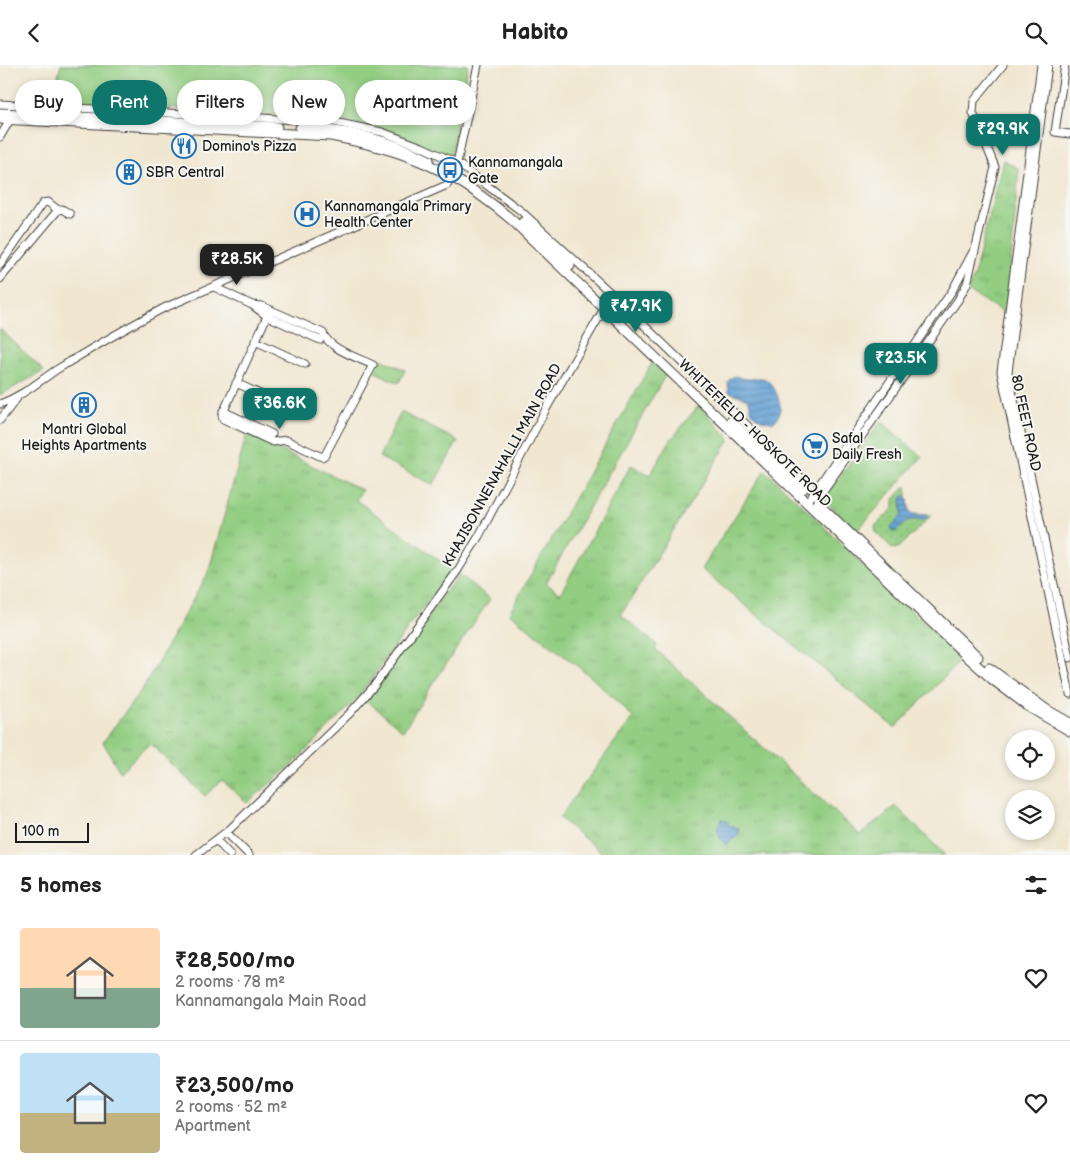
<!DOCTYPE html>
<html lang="en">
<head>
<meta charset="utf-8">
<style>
	body { margin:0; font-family:"Balsamiq Sans",sans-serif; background:#f2f2f2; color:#222; height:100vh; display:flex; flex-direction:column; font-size:19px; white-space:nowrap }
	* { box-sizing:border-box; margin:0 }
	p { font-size:16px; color:#767676 }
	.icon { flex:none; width:28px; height:28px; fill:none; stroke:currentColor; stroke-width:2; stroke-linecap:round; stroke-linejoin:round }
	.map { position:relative; height:790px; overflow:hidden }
	.panel { display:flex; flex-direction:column; background:#fff; flex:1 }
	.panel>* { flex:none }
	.top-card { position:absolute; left:15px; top:15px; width:500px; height:45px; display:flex; gap:10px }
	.buttons { position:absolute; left:1005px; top:665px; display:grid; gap:10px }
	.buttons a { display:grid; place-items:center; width:50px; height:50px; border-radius:50%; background:#fff; box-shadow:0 2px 8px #0003; font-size:25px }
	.scale { position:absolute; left:15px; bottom:12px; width:74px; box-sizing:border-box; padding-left:5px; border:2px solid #1c1c1c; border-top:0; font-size:14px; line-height:18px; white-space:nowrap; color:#1c1c1c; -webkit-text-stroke:4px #f6f6f2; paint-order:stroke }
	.price { position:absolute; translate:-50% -42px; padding:0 11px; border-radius:10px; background:#0f766e; color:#fff; font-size:16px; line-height:32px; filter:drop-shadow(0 1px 2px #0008) }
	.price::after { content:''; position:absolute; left:50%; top:30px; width:15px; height:11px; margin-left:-8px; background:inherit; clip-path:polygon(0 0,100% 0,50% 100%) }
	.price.current { background:#222; color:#fff }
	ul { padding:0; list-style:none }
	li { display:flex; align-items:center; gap:15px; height:125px; padding:0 20px }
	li+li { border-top:1px solid #e0e0e0 }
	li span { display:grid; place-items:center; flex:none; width:140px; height:100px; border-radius:5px; color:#555 }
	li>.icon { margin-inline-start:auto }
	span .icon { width:60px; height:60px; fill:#fffc; stroke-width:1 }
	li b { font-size:21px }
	h2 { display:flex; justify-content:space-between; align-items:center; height:60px; padding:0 20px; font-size:21px }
	.tag { padding:0 18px; border-radius:22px; background:#fff; box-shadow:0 2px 8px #0003; font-size:18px; line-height:45px }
	.tag.current { background:#0f766e; color:#fff }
	header { display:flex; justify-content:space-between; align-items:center; height:65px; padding:0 20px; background:#fff; font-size:22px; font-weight:600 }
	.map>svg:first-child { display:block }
	.grass { fill:url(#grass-tufts); stroke:#57744e }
	.park { fill:#92cd81; stroke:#57744e }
	.garden { fill:url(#garden-dots); stroke:#57744e }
	.water { fill:url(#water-rules); stroke:#405e78 }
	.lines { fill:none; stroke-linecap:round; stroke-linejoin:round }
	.minor-casing { stroke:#3c3a37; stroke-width:9 }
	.major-casing { stroke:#3c3a37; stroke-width:11 }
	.minor { stroke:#fff; stroke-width:7 }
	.major { stroke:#fff; stroke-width:9 }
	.labels { text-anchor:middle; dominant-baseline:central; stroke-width:4; stroke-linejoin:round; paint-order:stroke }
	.poi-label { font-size:14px; fill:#1c1c1c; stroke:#f6f6f2; text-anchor:start }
	.street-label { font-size:14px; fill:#1c1c1c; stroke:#f6f6f2 }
</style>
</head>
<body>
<header><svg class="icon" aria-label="back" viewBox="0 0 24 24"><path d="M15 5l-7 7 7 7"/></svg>Habito<svg class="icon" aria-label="search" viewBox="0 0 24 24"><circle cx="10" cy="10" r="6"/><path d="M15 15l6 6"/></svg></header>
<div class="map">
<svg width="1070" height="790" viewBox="0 0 1070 790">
	<defs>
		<pattern id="grass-tufts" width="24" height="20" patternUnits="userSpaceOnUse" patternTransform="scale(1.25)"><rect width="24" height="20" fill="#92cd81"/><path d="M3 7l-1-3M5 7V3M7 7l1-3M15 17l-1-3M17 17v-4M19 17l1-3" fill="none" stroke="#7daf6f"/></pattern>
		<pattern id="garden-dots" width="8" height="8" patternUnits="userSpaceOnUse" patternTransform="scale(1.25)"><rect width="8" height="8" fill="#92cd81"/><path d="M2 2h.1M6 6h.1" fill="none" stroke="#7daf6f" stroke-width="1.8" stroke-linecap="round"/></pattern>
		<pattern id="water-rules" width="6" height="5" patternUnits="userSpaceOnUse" patternTransform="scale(1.25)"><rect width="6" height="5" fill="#63a0d4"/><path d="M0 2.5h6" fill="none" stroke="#5182ab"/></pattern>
	</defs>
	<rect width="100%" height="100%" fill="#f6f6f2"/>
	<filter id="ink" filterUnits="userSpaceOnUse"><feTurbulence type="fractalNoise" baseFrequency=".02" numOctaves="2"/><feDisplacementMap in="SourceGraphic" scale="10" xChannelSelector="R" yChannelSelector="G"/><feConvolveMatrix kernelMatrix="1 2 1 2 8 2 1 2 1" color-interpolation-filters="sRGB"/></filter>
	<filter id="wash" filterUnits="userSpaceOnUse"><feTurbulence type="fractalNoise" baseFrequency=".0096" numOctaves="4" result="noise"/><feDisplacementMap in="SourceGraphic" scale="20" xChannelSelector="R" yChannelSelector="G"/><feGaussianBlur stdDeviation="1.12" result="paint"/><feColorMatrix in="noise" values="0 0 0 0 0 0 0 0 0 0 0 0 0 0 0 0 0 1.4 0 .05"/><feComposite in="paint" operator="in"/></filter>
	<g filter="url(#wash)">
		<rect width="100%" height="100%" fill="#f1e7d1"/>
		<path class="grass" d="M1003,95L1019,104L1006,249L968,226L974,211Z
			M0,264L44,306L0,330Z
			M652,298L666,309L546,518L560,529L631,400L650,410L670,376L699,340L730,374L621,550L657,580L655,584L860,770L896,741L945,790H605L559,753L633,652L590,611L509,548Z
			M401,347L458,376L433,420L379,392Z
			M881,356L922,392L856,467L823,433Z
			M247,369L362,425L356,435L453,505L416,552L356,635L291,701L247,738L222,715L205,731L150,678L120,707L103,677L145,620L208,508Z
			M765,405L962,594L895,663L701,504Z
			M459,509L490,534L430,623L403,666L366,635Z"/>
		<path class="park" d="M61,0H468L451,92L380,64L335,54L51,36Z
			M381,294L405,305L399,318L375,307Z"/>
		<path class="garden" d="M906,421L909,445L912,449L932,450L900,482L893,484L876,467L875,461L894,443V434Z"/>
		<path class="water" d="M735,311C741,313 746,314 751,314C755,314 759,312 763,313C773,316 782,337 780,347C779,351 777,354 774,357C766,357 756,355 752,347C749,342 751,339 748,334L729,327L728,317L731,313Z
			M904,430L908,433L909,445L912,449L926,450L928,452L925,455H908L896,467L892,466L891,462L902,450L901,433Z
			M722,754L727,756V760L739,763L738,770L726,780L720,773L717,763Z"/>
	</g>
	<g filter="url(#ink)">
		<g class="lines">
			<defs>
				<path id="minor" d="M1041,0L1001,307L1070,629
					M1048,0L1008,307L1070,593
					M1065,0L1055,67L1070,69
					M0,39L334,57L382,67L422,82L457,98L521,146L614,231L820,431
					M0,72L10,55
					M0,200L43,138L48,137L58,145
					M0,214L58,145L62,144L70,149
					M214,222L252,240L267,251L320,275
					M252,240L262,241L323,268C329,284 358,293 373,300L325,390L322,392L286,375L273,377L223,354L222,350L267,251
					M255,276L305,299
					M236,318L284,340
					M0,339C22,331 37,318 56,305C92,283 127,262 164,243L447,120L453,112L457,98L478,0
					M223,346L272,369
					M0,355L17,333
					M818,433L958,235L967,219L995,102L973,48L974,36L1003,0
					M808,436L952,226L974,185
					M226,767L249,790
					M216,775L230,790
					M196,790L230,764L350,648L374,621L458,505L479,471L546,344L605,242L614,231"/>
				<path id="major" d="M0,48L277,62
					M0,54L331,71C373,79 415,90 452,112C473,124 493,139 512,155L971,595L992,614L1029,642L1070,666
					M300,63C347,65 387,74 429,95
					M523,157L570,201
					M731,356L803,424
					M818,438L978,592
					M989,603L1047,645L1070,658"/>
			</defs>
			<use href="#minor" class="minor-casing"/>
			<use href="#major" class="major-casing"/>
			<use href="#minor" class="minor"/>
			<use href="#major" class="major"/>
		</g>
	</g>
	<defs>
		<symbol id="restaurant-ring" viewBox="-11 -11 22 22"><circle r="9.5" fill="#f6f6f2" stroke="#1f6fb2" stroke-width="1.5"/><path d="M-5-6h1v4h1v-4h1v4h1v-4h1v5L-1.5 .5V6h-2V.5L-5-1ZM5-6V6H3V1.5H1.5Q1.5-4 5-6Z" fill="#1f6fb2"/></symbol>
		<symbol id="bus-ring" viewBox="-11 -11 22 22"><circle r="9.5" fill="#f6f6f2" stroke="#1f6fb2" stroke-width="1.5"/><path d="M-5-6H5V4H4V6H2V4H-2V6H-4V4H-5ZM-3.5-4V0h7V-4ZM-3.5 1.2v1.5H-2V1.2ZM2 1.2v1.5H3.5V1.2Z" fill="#1f6fb2"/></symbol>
		<symbol id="building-ring" viewBox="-11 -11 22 22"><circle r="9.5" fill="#f6f6f2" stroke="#1f6fb2" stroke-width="1.5"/><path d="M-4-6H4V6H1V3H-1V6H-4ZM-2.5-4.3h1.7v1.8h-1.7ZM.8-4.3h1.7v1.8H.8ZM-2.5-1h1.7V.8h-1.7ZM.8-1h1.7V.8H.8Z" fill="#1f6fb2"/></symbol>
		<symbol id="hospital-ring" viewBox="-11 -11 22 22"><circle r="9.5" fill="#f6f6f2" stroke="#1f6fb2" stroke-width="1.5"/><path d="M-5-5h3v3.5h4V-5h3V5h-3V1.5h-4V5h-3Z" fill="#1f6fb2"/></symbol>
		<symbol id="supermarket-ring" viewBox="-11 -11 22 22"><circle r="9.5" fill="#f6f6f2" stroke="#1f6fb2" stroke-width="1.5"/><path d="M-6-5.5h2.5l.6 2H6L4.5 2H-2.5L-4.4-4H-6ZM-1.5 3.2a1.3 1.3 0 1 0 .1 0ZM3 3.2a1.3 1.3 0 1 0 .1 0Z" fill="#1f6fb2"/></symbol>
	</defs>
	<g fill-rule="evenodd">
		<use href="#restaurant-ring" x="170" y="67" width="28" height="28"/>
		<use href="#bus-ring" x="436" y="91" width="28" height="28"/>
		<use href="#building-ring" x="115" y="93" width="28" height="28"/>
		<use href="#hospital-ring" x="293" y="135" width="28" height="28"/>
		<use href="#building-ring" x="70" y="326" width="28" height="28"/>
		<use href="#supermarket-ring" x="801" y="367" width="28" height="28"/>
	</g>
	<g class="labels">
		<g class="poi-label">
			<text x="202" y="81">Domino's Pizza</text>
			<text x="468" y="97">Kannamangala<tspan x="468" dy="16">Gate</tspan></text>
			<text x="146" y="107">SBR Central</text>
			<text x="324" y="141">Kannamangala Primary<tspan x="324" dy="16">Health Center</tspan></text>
			<text x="84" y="364" text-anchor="middle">Mantri Global<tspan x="84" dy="16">Heights Apartments</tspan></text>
			<text x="832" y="373">Safal<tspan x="832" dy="16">Daily Fresh</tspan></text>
		</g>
		<g class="street-label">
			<text transform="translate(1026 358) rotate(78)">80 FEET ROAD</text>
			<text transform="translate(755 368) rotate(44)">WHITEFIELD - HOSKOTE ROAD</text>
			<text transform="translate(502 400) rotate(-61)">KHAJISONNENAHALLI MAIN ROAD</text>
		</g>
	</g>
</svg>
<div class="buttons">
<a><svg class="icon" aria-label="locate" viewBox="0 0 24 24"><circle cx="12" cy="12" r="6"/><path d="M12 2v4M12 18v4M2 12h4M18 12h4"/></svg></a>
<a><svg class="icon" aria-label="layers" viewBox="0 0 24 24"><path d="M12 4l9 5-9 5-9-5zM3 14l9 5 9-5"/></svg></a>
</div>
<div class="scale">100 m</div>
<b class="price" style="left:1003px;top:91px">₹29.9K</b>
<b class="price current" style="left:237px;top:221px">₹28.5K</b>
<b class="price" style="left:636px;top:268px">₹47.9K</b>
<b class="price" style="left:901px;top:320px">₹23.5K</b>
<b class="price" style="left:280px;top:365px">₹36.6K</b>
<div class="top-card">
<a class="tag">Buy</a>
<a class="tag current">Rent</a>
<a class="tag">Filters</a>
<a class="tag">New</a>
<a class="tag">Apartment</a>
</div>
</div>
<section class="panel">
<h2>5 homes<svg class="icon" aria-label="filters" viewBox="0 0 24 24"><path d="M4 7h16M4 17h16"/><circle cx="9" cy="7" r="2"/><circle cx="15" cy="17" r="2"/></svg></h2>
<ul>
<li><span style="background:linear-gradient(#ffd9b3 60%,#7fa58c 0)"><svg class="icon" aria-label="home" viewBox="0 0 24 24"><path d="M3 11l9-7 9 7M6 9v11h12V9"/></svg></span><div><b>₹28,500/mo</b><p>2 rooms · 78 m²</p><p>Kannamangala Main Road</p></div><svg class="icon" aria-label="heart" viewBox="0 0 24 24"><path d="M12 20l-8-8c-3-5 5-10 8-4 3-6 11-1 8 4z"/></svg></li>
<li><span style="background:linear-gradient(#bfe0f5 60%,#c2b280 0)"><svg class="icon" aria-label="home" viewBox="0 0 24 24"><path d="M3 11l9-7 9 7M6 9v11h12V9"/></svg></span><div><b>₹23,500/mo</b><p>2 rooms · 52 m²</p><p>Apartment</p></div><svg class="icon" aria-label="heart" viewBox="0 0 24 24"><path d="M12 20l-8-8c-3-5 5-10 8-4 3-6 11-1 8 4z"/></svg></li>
</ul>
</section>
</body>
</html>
